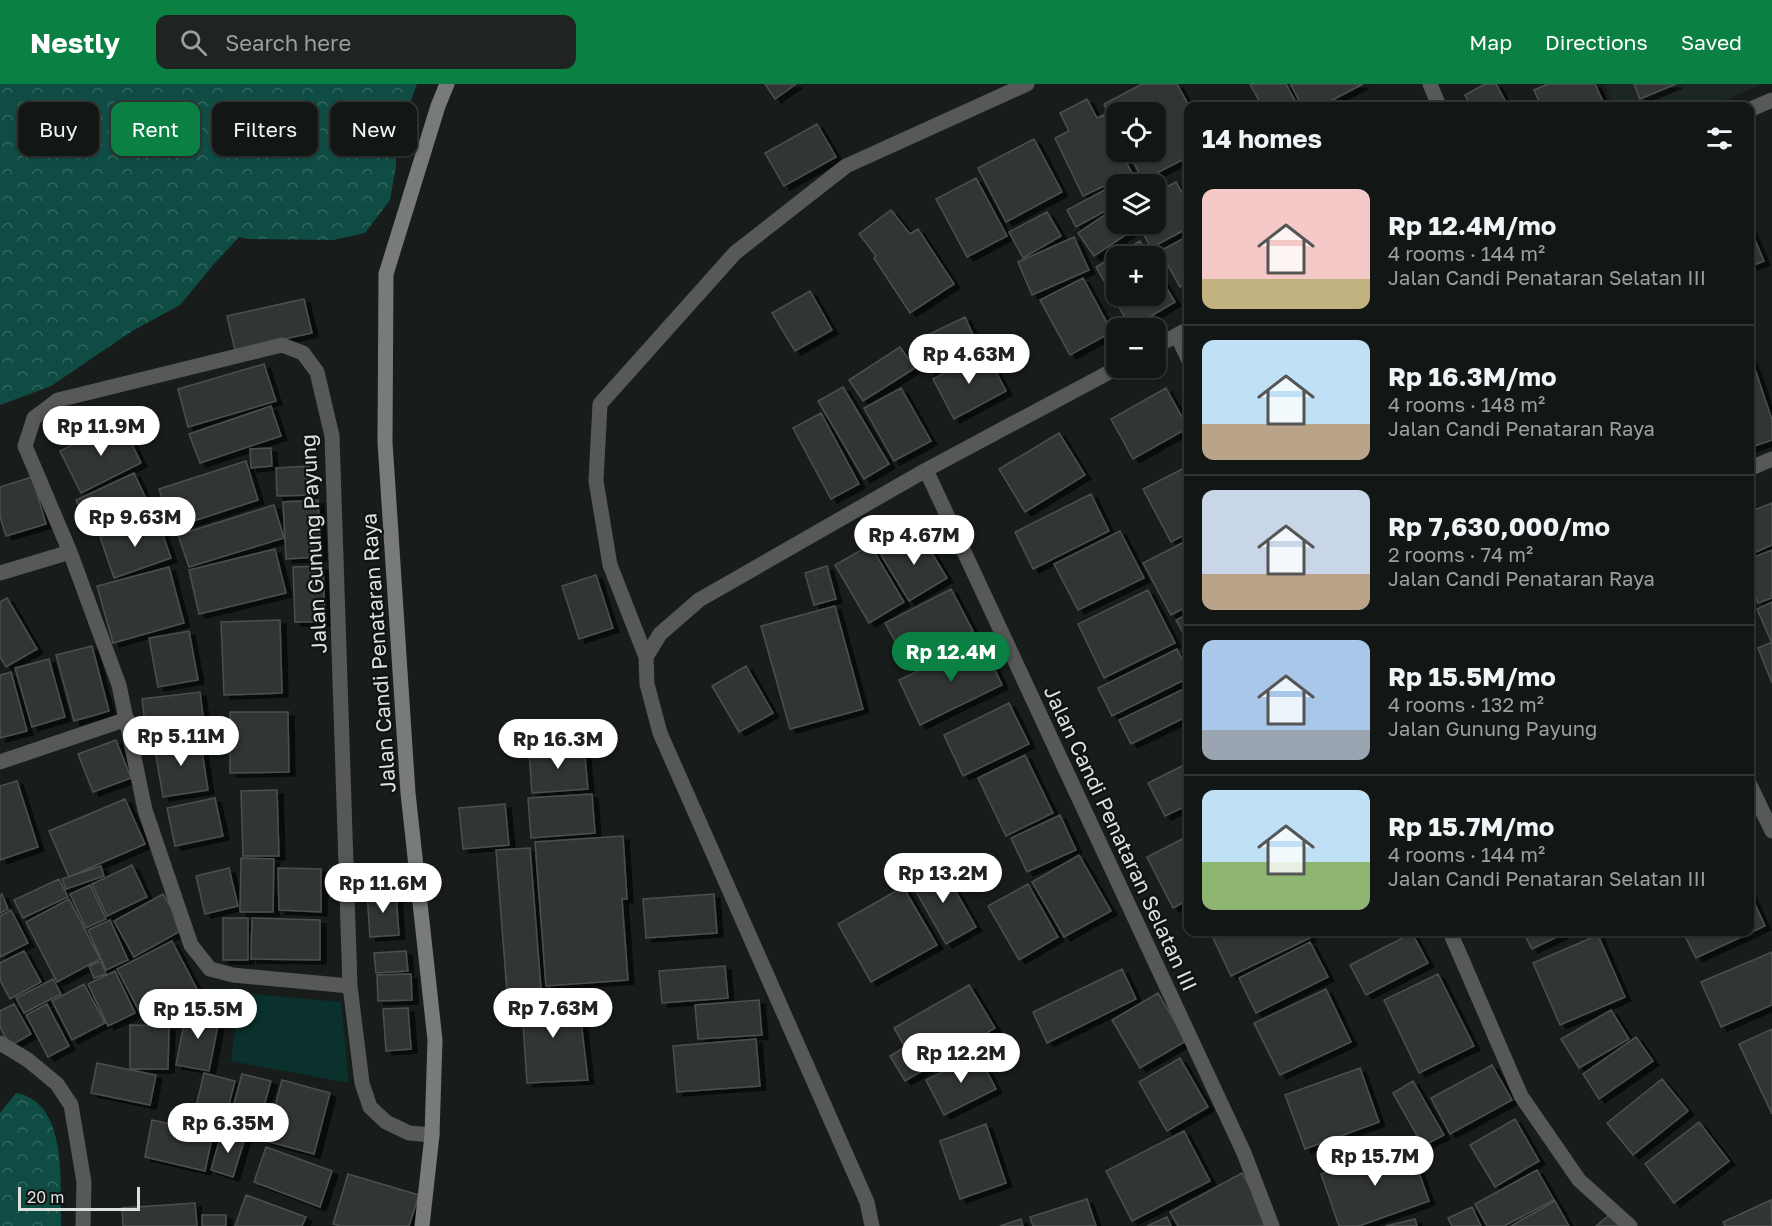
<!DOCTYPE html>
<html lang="en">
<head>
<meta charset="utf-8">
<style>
	body { margin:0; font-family:"Golos Text",sans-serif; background:#1f2322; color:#f1f3f6; height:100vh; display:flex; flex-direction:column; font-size:22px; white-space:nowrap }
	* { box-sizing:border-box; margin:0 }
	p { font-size:20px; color:#9c9fa0 }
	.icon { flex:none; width:33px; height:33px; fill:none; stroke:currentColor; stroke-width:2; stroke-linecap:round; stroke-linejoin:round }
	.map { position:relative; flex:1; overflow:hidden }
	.details { position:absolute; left:1184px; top:18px; width:570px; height:834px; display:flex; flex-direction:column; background:#121615; border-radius:12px; box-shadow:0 2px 4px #0004,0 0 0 2px #313534 }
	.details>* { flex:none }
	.guide { position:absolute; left:18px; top:18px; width:570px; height:54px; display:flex; gap:12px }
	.buttons { position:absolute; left:1106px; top:18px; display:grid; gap:12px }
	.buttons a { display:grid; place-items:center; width:60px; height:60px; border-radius:12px; background:#121615; box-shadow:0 2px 4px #0004,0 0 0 2px #313534; font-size:30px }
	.scale { position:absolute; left:18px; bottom:15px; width:122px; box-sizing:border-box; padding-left:6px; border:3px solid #dee1e0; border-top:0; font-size:16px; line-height:21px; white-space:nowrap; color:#dee1e0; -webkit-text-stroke:4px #0f1313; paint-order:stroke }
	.price { position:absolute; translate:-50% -51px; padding:0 14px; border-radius:21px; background:#fff; color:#222; font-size:20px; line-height:39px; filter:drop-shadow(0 2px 3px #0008) }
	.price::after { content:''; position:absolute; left:50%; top:36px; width:18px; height:14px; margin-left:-9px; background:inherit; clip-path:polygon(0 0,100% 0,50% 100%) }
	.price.current { background:#0b8043; color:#fff }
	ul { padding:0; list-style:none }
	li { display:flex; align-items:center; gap:18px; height:150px; padding:0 18px }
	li+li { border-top:2px solid #313534 }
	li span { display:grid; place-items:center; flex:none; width:168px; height:120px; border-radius:12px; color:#555 }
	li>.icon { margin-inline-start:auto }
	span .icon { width:72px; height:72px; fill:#fffc; stroke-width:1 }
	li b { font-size:26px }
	h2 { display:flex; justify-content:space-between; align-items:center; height:72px; padding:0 18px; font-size:26px }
	.chip { padding:0 21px; border-radius:12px; background:#121615; box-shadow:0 2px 4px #0004,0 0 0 2px #313534; font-size:21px; line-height:54px }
	.chip.current { background:#0b8043; color:#fff }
	header { display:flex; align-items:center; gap:36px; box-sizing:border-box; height:84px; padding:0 30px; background:#0b8043; color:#fff }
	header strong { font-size:28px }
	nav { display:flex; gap:33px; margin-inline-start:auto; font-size:21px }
	.search { width:420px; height:54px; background:#1f2322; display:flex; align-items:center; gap:15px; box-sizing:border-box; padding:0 21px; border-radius:12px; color:#9c9fa0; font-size:22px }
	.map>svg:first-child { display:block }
	.built { fill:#1c2725 }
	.forest { fill:url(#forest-crowns) }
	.garden { fill:#0a312b }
	.building { fill:#313534; stroke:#4c504f; stroke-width:1.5; filter:url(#shadow) }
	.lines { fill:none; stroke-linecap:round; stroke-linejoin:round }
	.street { stroke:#565958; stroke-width:15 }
	.secondary { stroke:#787b7a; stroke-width:15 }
	.labels { text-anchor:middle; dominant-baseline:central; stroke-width:4.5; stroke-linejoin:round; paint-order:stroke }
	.street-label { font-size:21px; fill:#dee1e0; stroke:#0f1313 }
</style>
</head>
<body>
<header>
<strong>Nestly</strong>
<div class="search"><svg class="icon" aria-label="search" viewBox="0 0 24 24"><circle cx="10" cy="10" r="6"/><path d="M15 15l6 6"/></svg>Search here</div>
<nav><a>Map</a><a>Directions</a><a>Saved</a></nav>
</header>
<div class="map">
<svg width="1772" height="1142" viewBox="0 0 1772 1142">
	<defs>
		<pattern id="forest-crowns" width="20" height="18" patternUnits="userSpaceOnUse" patternTransform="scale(1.5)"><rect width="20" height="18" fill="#0f4d44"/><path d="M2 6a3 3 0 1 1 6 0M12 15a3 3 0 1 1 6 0" fill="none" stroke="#32665f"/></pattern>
		<filter id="shadow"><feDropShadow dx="6" dy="4" stdDeviation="0" flood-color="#0009"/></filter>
	</defs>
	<rect width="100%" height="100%" fill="#181d1c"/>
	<path class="built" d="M1605,0H1763L1710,22H1614Z"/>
	<path class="forest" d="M0,0H417L396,58V81L390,116L365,149L333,156L248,155L239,153L214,180L180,221L132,247L51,302L0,321Z
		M16,1009C69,1018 60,1102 61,1142H0V1029Z"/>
	<path class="garden" d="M240,909L341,918L349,999L231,977Z"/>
	<path class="building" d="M765,0H796L775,15Z
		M1142,0H1177L1189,22L1188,73L1143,96L1128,68H1155V28H1116V44L1104,20Z
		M1250,0H1286L1298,22H1262Z
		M1293,0H1363L1321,22H1302L1291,1Z
		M1485,0H1496L1507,20L1502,22H1471L1465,11Z
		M1548,0H1595L1605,22H1541L1534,6Z
		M1634,0H1676L1640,15Z
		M1087,15L1097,34L1103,31L1116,57V68H1121L1132,89L1083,112L1055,54L1069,47L1060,29Z
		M817,40L836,73L784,102L765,69Z
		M1034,55L1062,108L1006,138L978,84Z
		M976,94L1007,152L967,173L936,115Z
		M1125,95L1127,100H1116V121L1076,143L1067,126Z
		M1176,98L1188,119V144L1151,164L1138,140H1155V109Z
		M1115,124L1116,140H1125L1130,148L1094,172L1078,149Z
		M891,126L910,150L918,145L954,200L910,229L874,174L876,172L859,150Z
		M1047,128L1061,152L1023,174L1009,148Z
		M1749,142L1764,177L1749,183Z
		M1188,152V199L1180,203L1160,167Z
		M1074,153L1089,186L1032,211L1018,178Z
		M1140,157L1148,172H1116V212H1155V184L1175,218L1131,244L1096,183Z
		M1083,194L1112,248L1070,271L1040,216Z
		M810,207L832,246L795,267L772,229Z
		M304,215L312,249L235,266L227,232Z
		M965,233L979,264L930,288L915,257Z
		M900,263L915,284L863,317L849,296Z
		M985,267L1006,307L954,335L933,295Z
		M1749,272L1756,288L1749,291Z
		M264,280L276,317L188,343L178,305Z
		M1756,288L1772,336V356L1749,364V291Z
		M843,303L889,380L864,395L818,317Z
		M901,304L931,357L894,377L864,324Z
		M1166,304L1188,344L1133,375L1111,335Z
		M271,322L281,352L200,379L189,350Z
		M821,329L859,400L831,415L793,344Z
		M121,337L141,379L81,409L60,367Z
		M1059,349L1085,391L1025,428L999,385Z
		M271,364L272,382L251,384L250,365Z
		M246,377L258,416L172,444L159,405Z
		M309,382L311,411L277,412L276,384Z
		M1188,382V449L1171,458L1143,405Z
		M134,389L147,417L89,445L76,416Z
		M32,393L46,440L6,452L0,433V403Z
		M1091,410L1109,447L1033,485L1015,448Z
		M318,416L321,473L286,475L283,418Z
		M1772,419V461L1749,471V428Z
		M274,421L284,454L189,483L178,451Z
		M157,434L171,474L114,494L100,453Z
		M1120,447L1144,494L1078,526L1054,480Z
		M919,448L947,494L909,517L881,471Z
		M1188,456V522L1171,531L1143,479Z
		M870,461L904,518L869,539L835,481Z
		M275,465L286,509L199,530L189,486Z
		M1772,466V514L1758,519L1749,496V475Z
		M323,482L325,538H295L293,483Z
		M827,482L836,515L814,521L805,489Z
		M169,483L184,539L113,559L97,502Z
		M596,491L613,544L579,555L562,502Z
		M951,505L973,547L908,581L885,539Z
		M1148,506L1175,559L1104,594L1078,540Z
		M7,514L37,565L6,583L0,573V518Z
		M1772,518V557H1771L1757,525Z
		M835,522L863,625L790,645L761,542Z
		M1188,530V558L1176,536Z
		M280,536L282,609L224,611L221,538Z
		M189,547L198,596L158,603L149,554Z
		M981,556L1002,601L920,641L899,596Z
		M1772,558V599L1758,564Z
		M92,562L109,627L74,637L56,571Z
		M1177,565L1188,587V594L1112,632L1098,604Z
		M49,575L65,633L32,643L15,584Z
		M746,582L773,629L739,648L712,602Z
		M11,588L27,647L0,654V591Z
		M1188,603V632L1131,660L1119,636Z
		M200,608L204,640L146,648L142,615Z
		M1009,619L1029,660L963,692L944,651Z
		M230,628H288L289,688L230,689Z
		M200,654L208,706L163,713L154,660Z
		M116,656L131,694L93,708L78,670Z
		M584,662L588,705L532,709L529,667Z
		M1025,671L1053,729L1006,752L978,694Z
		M1188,679V721L1165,732L1148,699Z
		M17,697L38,763L0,776V702Z
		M277,706L279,772H243L241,707Z
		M592,710L595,749L531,754L528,714Z
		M215,714L223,752L175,762L167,724Z
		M125,715L145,760L69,793L49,747Z
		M505,720L509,761L463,765L459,724Z
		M1060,731L1076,766L1027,788L1011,754Z
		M623,752L627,815H622L628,896L546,902L535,758Z
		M1188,752V816L1173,824L1147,773Z
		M530,764L541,905L507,908L496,766Z
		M1079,771L1111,827L1064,853L1032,798Z
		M241,774L274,775L273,828H240Z
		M940,780L976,843L946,860L910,797Z
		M132,781L147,813L107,832L92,800Z
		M101,782L104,792L66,805L62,795Z
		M229,784L238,822L205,830L196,792Z
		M278,784L321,785V828L279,826Z
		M59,795L68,813L23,834L14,816Z
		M1028,800L1058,853L1019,876L988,822Z
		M90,801L106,835L86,844L70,810Z
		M903,803L937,861L871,898L838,840Z
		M1749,807L1765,842L1696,874L1683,848H1749Z
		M396,808L399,851L370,853L367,810Z
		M2,810L8,825L0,829V811Z
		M163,810L184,845L134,873L114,837Z
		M714,810L717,849L646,854L643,815Z
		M69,815L100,875L57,898L26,838Z
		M11,826L28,859L0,873V832Z
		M223,834H248V876H223Z
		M252,834L320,836V876L251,875Z
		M110,836L128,876L106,886L88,846Z
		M1227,848H1307L1310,854L1231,892L1213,854Z
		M1523,848H1567L1532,865Z
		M1412,849L1428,879L1366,911L1350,881Z
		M1598,851L1625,913L1560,941L1533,879Z
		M172,857L199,909L145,938L117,885Z
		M1310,858L1328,893L1256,929L1239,894Z
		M24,867L41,898L10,915L0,896V879Z
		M406,867L408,887L376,889L374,869Z
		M1772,868V921L1721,943L1701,898Z
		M101,877L106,890L94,894L89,882Z
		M725,882L728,914L662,919L659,887Z
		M1122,885L1136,915L1047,959L1033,928Z
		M115,887L135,929L108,942L88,900Z
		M411,890L412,916L378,917L377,891Z
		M1438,890L1474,962L1419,989L1384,916Z
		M53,895L61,910L24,929L16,914Z
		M84,900L105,939L72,956L52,917Z
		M969,901L995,944L905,997L890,972L905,963L894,944Z
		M1326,905L1351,958L1280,991L1254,939Z
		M1158,909L1186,957L1140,984L1112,936Z
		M521,910L578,912L588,996L527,999Z
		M759,916L762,951L698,955L695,921Z
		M14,920L31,950L10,962L0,943V927Z
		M47,920L69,962L48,973L26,931Z
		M187,924L220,931L209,987L176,981Z
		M408,924L411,965L386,967L383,925Z
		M1611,926L1629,955L1579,984L1561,955Z
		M130,941L169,942L168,985H130Z
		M1772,945V1030L1739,960Z
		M1636,953L1653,977L1599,1015L1583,990Z
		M756,955L760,1002L677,1008L673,962Z
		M978,970L996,1005L944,1031L926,996Z
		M1180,974L1208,1023L1167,1047L1139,998Z
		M97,979L156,991L150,1021L91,1009Z
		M1492,981L1512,1016L1450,1050L1431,1014Z
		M1360,984L1379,1038L1305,1065L1285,1011Z
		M204,989L235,997L222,1047L192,1039Z
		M242,990L271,997L255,1054L227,1046Z
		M1662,995L1688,1027L1633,1071L1607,1039Z
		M282,996L330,1009L314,1070L266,1057Z
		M1413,997L1444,1051L1423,1062L1393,1009Z
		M1515,1035L1539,1077L1495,1103L1470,1061Z
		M152,1036L213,1049L205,1087L145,1073Z
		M1699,1038L1729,1077L1674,1119L1645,1080Z
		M986,1040L1006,1099L960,1115L940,1057Z
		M222,1047L245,1054L233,1093L211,1086Z
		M1184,1047L1210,1097L1132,1137L1106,1087Z
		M1409,1060L1429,1117L1359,1142H1339L1321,1090Z
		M266,1063L332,1087L320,1123L254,1098Z
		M1537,1086L1554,1116L1504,1142H1487L1475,1120Z
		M1242,1089L1269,1138L1262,1142H1178L1170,1128Z
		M348,1090L419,1111L409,1142H341L333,1140Z
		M246,1111L306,1133L302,1142H235Z
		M1087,1115L1096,1142H1033L1030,1133Z
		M1771,1116L1772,1142H1725L1723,1138Z
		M1555,1117L1569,1142H1511Z
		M195,1119L197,1142H123L122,1124Z
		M1472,1123L1481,1142H1452L1448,1134Z
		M1613,1128L1624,1142H1596Z
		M202,1131H226V1142H202Z
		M1167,1133L1171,1142H1147Z
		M1021,1135L1023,1142H1000Z
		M1415,1135L1417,1142H1386Z"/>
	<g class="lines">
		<path class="street" d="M1430,0L1439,22
			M1749,26L1772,16
			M1177,251L1188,275
			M1155,263L1188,245
			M1749,385L1772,375
			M926,386L1244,1069L1272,1142
			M0,489L70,468
			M646,573L660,550L699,516L926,386L1117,284
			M0,678L127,635
			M1749,699L1772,747
			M1450,848L1521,1012L1579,1096L1630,1142
			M350,902L233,891L210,885L191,861L145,726L119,601L70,468L25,362L34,334L58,316L282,261L303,269L317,288L332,352L350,902L362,999L370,1023L386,1038L409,1049L432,1051
			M0,959L28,976L57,1000L71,1021L84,1098L83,1142
			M872,1142L867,1118L660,649L647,600L646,573L610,481L596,397L600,320L735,169L846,82L1027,0"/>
		<path class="secondary" d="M422,1142L432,1051L435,956L408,709L385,358L386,190L438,22L447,0"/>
	</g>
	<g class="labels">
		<g class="street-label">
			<text transform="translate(313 460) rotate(-93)">Jalan Gunung Payung</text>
			<text transform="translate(378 569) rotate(-94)">Jalan Candi Penataran Raya</text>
			<text transform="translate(1121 754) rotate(65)">Jalan Candi Penataran Selatan III</text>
		</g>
	</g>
</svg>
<div class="buttons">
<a><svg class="icon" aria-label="locate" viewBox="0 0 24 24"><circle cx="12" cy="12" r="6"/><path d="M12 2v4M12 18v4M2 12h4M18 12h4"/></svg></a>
<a><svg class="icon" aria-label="layers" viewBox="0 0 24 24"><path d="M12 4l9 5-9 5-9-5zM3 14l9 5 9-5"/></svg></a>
<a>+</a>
<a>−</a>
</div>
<div class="scale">20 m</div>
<b class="price" style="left:969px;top:301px">Rp 4.63M</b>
<b class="price" style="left:101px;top:373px">Rp 11.9M</b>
<b class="price" style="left:135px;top:464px">Rp 9.63M</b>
<b class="price" style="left:914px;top:482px">Rp 4.67M</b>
<b class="price current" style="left:951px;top:599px">Rp 12.4M</b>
<b class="price" style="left:181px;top:683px">Rp 5.11M</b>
<b class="price" style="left:558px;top:686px">Rp 16.3M</b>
<b class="price" style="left:943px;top:820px">Rp 13.2M</b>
<b class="price" style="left:383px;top:830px">Rp 11.6M</b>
<b class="price" style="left:553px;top:955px">Rp 7.63M</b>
<b class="price" style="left:198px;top:956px">Rp 15.5M</b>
<b class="price" style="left:961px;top:1000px">Rp 12.2M</b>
<b class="price" style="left:228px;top:1070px">Rp 6.35M</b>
<b class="price" style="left:1375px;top:1103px">Rp 15.7M</b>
<div class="guide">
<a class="chip">Buy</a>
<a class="chip current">Rent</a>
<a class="chip">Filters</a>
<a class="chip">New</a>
</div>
<section class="details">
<h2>14 homes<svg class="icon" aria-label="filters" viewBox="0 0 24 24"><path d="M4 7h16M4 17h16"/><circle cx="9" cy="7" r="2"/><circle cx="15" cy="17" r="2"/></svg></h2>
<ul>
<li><span style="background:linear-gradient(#f6c9c9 75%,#c2b280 0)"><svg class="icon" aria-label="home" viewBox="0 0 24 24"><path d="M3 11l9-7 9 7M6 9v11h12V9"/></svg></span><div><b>Rp 12.4M/mo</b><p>4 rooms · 144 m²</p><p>Jalan Candi Penataran Selatan III</p></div></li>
<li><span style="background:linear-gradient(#bfe0f5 70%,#b9a48a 0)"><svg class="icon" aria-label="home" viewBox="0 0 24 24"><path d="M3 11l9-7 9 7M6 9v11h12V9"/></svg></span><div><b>Rp 16.3M/mo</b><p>4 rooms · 148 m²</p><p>Jalan Candi Penataran Raya</p></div></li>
<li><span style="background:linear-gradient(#c9d6e8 70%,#b9a48a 0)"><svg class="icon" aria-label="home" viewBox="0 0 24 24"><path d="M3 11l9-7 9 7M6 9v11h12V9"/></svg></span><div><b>Rp 7,630,000/mo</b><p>2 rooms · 74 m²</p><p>Jalan Candi Penataran Raya</p></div></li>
<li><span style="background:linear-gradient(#a9c7e8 75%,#9aa5b1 0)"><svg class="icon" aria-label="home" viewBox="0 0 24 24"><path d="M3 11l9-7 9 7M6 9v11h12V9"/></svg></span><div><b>Rp 15.5M/mo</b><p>4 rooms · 132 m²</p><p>Jalan Gunung Payung</p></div></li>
<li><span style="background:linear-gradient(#bfe0f5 60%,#8fb573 0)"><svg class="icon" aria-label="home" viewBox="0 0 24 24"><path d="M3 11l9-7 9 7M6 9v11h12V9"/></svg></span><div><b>Rp 15.7M/mo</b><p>4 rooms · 144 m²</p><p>Jalan Candi Penataran Selatan III</p></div></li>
</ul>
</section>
</div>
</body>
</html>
